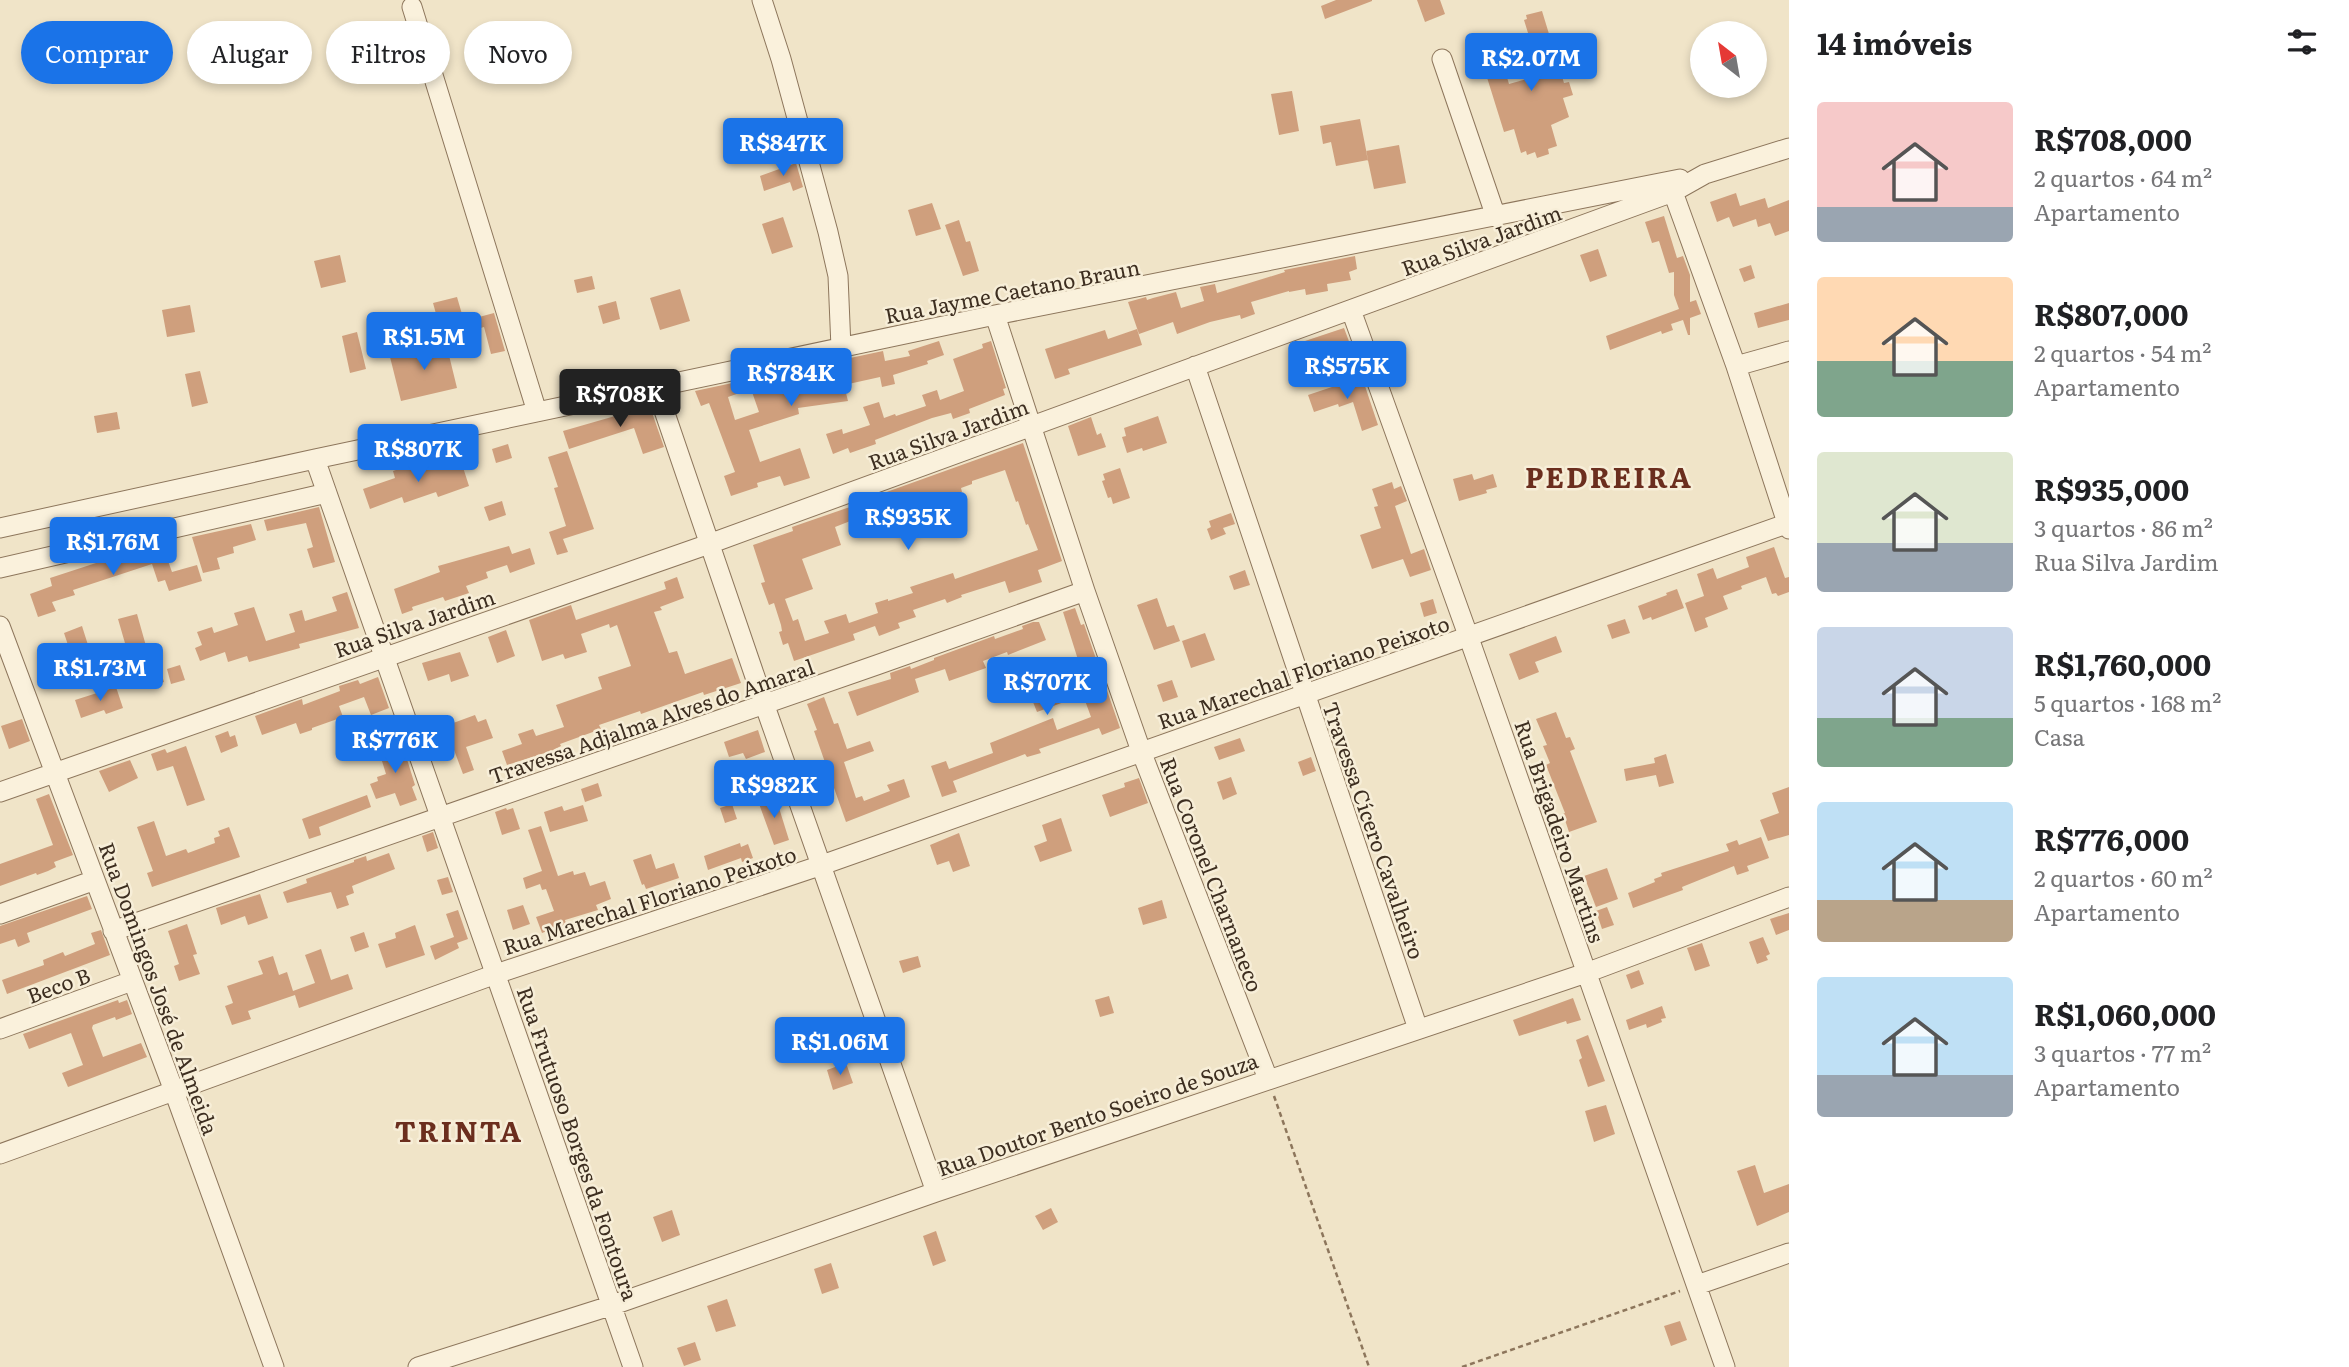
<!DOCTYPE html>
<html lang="pt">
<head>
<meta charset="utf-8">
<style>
	body { margin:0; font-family:Literata,serif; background:#f6f6f6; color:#202124; height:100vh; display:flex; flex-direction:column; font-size:26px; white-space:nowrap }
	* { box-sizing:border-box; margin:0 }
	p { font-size:23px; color:#757577 }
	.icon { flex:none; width:38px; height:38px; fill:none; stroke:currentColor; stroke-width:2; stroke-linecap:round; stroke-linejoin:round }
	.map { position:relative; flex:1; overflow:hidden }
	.details { display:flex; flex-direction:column; background:#fff; width:560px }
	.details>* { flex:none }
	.banner { position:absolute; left:21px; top:21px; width:665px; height:63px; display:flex; gap:14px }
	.needle { width:46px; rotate:329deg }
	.fabs { position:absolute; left:1690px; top:21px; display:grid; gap:14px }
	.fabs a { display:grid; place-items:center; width:77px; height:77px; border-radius:50%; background:#fff; box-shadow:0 4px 10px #0003; font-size:35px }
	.price { position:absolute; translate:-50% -60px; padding:0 16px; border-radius:7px; background:#1a73e8; color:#fff; font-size:23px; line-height:46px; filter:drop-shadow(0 2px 4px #0008) }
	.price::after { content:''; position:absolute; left:50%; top:42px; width:21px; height:16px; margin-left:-10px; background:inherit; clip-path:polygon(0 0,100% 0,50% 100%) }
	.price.on { background:#222; color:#fff }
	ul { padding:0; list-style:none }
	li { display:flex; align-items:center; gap:21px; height:175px; padding:0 28px }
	li span { display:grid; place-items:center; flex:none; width:196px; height:140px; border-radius:7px; color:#555 }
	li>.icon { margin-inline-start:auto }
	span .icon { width:84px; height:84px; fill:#fffc; stroke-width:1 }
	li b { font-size:30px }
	h2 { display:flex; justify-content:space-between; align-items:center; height:84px; padding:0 28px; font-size:30px }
	.tag { padding:0 24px; border-radius:32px; background:#fff; box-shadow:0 4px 10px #0003; font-size:24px; line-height:63px }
	.tag.on { background:#1a73e8; color:#fff }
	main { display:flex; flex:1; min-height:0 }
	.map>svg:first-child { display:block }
	.building { fill:#cf9f7d; fill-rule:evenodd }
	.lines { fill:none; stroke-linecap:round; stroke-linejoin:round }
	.minor-casing { stroke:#8d765c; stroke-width:21 }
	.path { stroke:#8d765c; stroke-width:2.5; stroke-dasharray:5 3.5; stroke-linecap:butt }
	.minor { stroke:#faf1dc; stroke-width:19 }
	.labels { text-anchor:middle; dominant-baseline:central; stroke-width:5; stroke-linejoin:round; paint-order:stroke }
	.street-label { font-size:21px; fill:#3d2e20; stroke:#f7eed8 }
	.district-label { font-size:28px; font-weight:bold; letter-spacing:2px; fill:#6b2e1e; stroke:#f7eed8 }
</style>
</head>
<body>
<main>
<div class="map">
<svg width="1789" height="1367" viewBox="0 0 1789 1367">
	<rect width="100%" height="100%" fill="#f0e4c8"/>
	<path class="building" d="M1336,0H1372V1L1325,19L1321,6Z
		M1417,0H1440L1445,14L1425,22Z
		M1542,11L1564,83L1569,82L1573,95L1563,98L1569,117L1551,125L1557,146L1548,149L1549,154L1537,158L1535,152L1527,155L1526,151L1521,153L1514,129L1504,132L1480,55L1496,51L1497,55L1500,54L1509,84L1541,75L1524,20L1527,19L1526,15Z
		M1292,91L1299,131L1279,135L1271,94Z
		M1360,119L1368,160L1336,166L1331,142L1323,144L1320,126Z
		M1399,145L1406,183L1374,189L1366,151Z
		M796,163L803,187L793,191L790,182L764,191L760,176Z
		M1736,193L1740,206L1765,198L1768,208L1789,200V231L1775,236L1770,223L1758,227L1756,219L1733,227L1729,217L1717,222L1710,202Z
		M932,203L941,229L916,236L908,210Z
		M1664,216L1677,258L1683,256L1690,275V302L1696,300L1701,314L1690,318V335H1688L1683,320L1671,324L1673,330L1662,334L1661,331L1610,350L1606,336L1679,309L1674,295V272L1669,273L1659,241L1652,243L1645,222Z
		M783,217L793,247L772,254L762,224Z
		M959,220L966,242L970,241L979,271L963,276L945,225Z
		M1598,249L1607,276L1590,282L1580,255Z
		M340,255L346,282L321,288L314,261Z
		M1355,256L1357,269L1349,272L1351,280L1327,284L1328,291L1306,295L1305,289L1289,292V291L1251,302L1255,314L1241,319L1240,315L1210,322L1177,334L1173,322L1139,334L1128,302L1146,297L1147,300L1153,298L1176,292L1181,308L1204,301L1200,287L1215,284L1217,293L1285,272L1284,270Z
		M1751,265L1755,278L1744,282L1739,269Z
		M592,276L595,289L577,293L574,280Z
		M680,289L690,321L660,330L650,298Z
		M457,297L464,321L494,313L505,351L491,354L484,327L443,339L433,303Z
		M616,301L620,319L603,324L598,306Z
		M1789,303V320L1758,328L1754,313Z
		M190,305L195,332L167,337L162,310Z
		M1344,328L1356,360L1309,371L1299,343Z
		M1137,329L1142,345L1068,369L1070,374L1055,379L1045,349L1105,330L1108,339Z
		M357,332L366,369L350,373L342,336Z
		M939,341L944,355L927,361L928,364L893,375L895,384L882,387L880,377L844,385L848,401L798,408L799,414L749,430L760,462L800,448L810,478L784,486L780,476L757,483L758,487L731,496L724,476L735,472L709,403L701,406L695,391L883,351L885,361L910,356L908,351ZM751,389L759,412L735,420L728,397Z
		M991,341L1006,388L1003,389L1005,395L969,409L970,413L953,419L951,413L932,418L875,440L876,444L850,453L848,448L833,454L826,434L842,429L843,434L870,425L863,407L879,402L884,418L895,414L896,416L926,406L922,395L937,390L940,400L964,391L953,359L983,348L982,344Z
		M446,343L457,388L401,401L390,357Z
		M200,371L208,403L192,407L185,374Z
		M1362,377L1378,425L1362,431L1353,402L1339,407L1338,404L1314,412L1308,395Z
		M648,401L664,447L643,454L634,428L569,449L563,431L629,412L627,405Z
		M117,412L120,429L97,433L94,416Z
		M1158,416L1167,443L1143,451L1142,448L1127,453L1122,437L1126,436L1124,428Z
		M1091,417L1097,435L1101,433L1106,447L1078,456L1068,426Z
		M1023,443L1062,561L1038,570L1042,582L1009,593L1005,581L961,595L962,597L947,603L945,599L913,610L916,617L898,623L900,628L879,636L875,626L853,634L855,640L794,661L788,643L783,645L779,632L782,631L781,625L774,603L769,605L761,583L765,582L753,545L793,531L792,527L873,499L881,494ZM1005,470L1016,502L1018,501L1026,525L1028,524L1038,550L955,579L953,573L910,587L913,593L888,601V599L875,603L878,613L849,623L846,614L824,621L829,633L805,641L798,619L793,621L785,599L813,589L802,559L841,545L835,527L886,507L888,512L937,494L940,504L955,498L954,495L962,492L961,488L972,484V481Z
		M508,444L512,458L496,463L492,449Z
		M567,451L594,529L563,539L568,552L557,555L549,532L566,526L554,488L558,487L548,457Z
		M460,458L469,486L438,497L436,492L404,503L402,497L370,509L363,489L395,478L393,471L411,465L412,469L418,466L420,471Z
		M1120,468L1130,498L1113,504L1111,497L1108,498L1102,481L1105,480L1103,474Z
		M1472,474L1474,480L1493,474L1497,487L1486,490L1487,493L1459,501L1453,479Z
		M1392,482L1394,489L1401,486L1407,501L1395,506L1411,554L1424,549L1431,570L1410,577L1403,559L1372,569L1360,535L1381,528L1374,507L1378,506L1372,489Z
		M502,501L506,515L489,521L484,507Z
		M319,507L335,562L313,568L307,549L313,547L306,523L267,531L264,520Z
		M1231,513L1235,524L1223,528L1226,534L1211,540L1207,529L1211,527L1209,521Z
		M251,524L256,540L233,547L234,553L217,558L220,569L203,573L192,537Z
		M509,546L512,554L530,548L535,564L510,573L507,565L486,572L488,578L466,586L469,593L445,601L443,597L412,607L413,610L402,614L394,589L440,572L438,566Z
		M163,547L172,572L197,565L202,581L169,591L165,580L158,582L152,564L73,590L75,595L52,602L56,611L38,617L30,594L52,586L50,578L139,549L144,548L145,553Z
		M1774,547L1785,578L1789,577V592L1778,596L1776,593L1772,594L1766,577L1741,586L1742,589L1723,596L1728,609L1705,618L1708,627L1695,632L1685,603L1704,596L1697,574L1713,568L1717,579L1749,567L1746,557Z
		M1245,570L1250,585L1234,590L1229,576Z
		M677,577L684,598L660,607L662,610L654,612L669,653L677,651L685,674L732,658L741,683L704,695L703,692L641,714L640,711L599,725L601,729L560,744L561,746L551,751L507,765L502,751L522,744L518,734L533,729L536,736L564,727L556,705L602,689L598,677L631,666L617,625L610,628L609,624L581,634L587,652L565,659L563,654L542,661L529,620L571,605L576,620L666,589L664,582Z
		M1677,589L1684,608L1652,620L1651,617L1643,620L1638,606L1667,595L1666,593Z
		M347,592L359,628L299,644L300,648L249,662L247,656L228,662L225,652L200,661L195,648L202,645L197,632L212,627L214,633L238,625L234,613L254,607L266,641L295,632L289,614L302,610L305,621L337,611L332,597Z
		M1157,598L1167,627L1174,625L1180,641L1154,650L1137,605Z
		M1433,599L1437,613L1424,617L1420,603Z
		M1075,608L1081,625L1084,624L1120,728L1102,735L1099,728L1039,749L1041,753L1027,757L1025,754L953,781L957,792L942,797L931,766L946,761L949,769L993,753L990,743L1053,718L1057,730L1091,717L1083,695L1037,712L1033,702L1085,682L1063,612Z
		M137,614L148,653L155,651L164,682L145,687L140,670L118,678L112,663L129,657L118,619Z
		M1625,619L1630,633L1612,639L1607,625Z
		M1033,622H1039L1046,640L1008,655L1007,652L983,661L986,668L949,681L945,669L915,679L919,692L857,716L848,692L891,679L890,673L910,666L911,669L934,660V658L994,636L995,639L1023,629L1022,626Z
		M82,626L88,645L70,651L64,633Z
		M506,630L515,656L497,663L488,637Z
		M1205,633L1215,660L1191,668L1182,641Z
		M1556,636L1562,652L1535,662L1539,672L1519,680L1509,654Z
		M460,652L469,676L451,682L449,674L428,681L422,663Z
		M180,665L185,680L171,684L167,669Z
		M378,677L389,708L371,715L364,697L339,706L343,717L312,728V730L300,734L296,723L262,735L255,716L302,699L303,705L340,691L339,686L358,680L360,684Z
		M1172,680L1178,697L1163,702L1157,685Z
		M116,687L123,708L106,714L104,710L81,718L75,700Z
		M824,697L834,724L838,723L847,749L870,741L874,751L844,762L856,798L862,796L864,801L890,791L887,785L904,779L910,797L846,822L814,731L817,730L807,704Z
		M1556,712L1566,738L1570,737L1575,749L1570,751L1597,822L1569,832L1563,814L1565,813L1546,765L1550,763L1543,746L1547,745L1536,719Z
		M475,715L478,722L486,719L493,738L466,747L474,770L463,774L445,726Z
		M22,719L30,741L9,749L1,726Z
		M758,730L765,752L746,759L743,753L729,757L724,742Z
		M228,731L230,737L235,735L238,746L221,753L215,736Z
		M1240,738L1245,751L1219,760L1214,747Z
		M401,740L415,785L412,787L417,800L400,806L395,793L376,799L370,784L378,781L377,777L386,774L378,748Z
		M186,746L205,800L187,806L173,766L157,771L151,754L165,749L167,753Z
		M1666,754L1674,783L1659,787L1656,775L1626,781L1624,769L1655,763L1654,758Z
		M1311,757L1316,771L1303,776L1298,762Z
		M130,760L138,778L109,792L99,771Z
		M1231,777L1237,794L1223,800L1217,782Z
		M1139,778L1148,803L1110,817L1102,795L1125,787L1124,783Z
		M598,783L602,796L585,802L581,789Z
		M1789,787V835L1768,841L1760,820L1779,813L1772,793Z
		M49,794L73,855L54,862L56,867L48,871L37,875L36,873L0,886V864L53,845L36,799Z
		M367,795L371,807L319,827L321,835L309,839L302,819Z
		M775,795L789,840L774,845L758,801Z
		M732,804L737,819L725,823L720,808Z
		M583,805L588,821L550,832L544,812L562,806L564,811Z
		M506,808L507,810L513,808L520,829L502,835L495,812Z
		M1061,818L1072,851L1040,862L1034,846L1047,841L1042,825Z
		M154,821L166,856L186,849L188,853L215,843L214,838L220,836L218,831L229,827L240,857L152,887L147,873L153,871L137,827Z
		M541,826L558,876L573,871L574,875L585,872L590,886L605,881L611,899L596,905L598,910L565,920L566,924L542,933L536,917L554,911L546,889L542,890L540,884L526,889L523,878L542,871L528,830Z
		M433,832L438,848L427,852L422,836Z
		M959,833L970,866L953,872L949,861L937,865L930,845Z
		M1761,837L1769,858L1747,866L1749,871L1737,875L1734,866L1682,887L1683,890L1633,908L1628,893L1655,882L1654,879L1662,876L1661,873L1729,851L1726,844L1737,840L1739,845Z
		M740,843L741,847L748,844L753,858L742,862L741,858L708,870L704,856Z
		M389,853L395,869L352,886L354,893L346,896L349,905L337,909L331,892L287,903L283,892L307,883L306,879L354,862V860L366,856L367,861Z
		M651,854L656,869L674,863L679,878L646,889L644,884L642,885L633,860Z
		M1607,868L1618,899L1596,907L1584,876Z
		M448,877L453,892L442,895L437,880Z
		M260,894L268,918L248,925L245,916L221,925L216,908Z
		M87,896L92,909L27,933L30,942L18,947L15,939L0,944V926Z
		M1162,900L1167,918L1143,925L1138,908Z
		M523,905L530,924L513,930L507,910Z
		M1607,907L1614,925L1602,929L1596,911Z
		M458,910L468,939L457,943L459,948L435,960L430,946L454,937L446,914Z
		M1789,913V930L1776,935L1770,919Z
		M187,924L197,954L193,955L200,974L179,981L174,966L179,964L168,931Z
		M415,925L425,955L386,968L378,944L396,938L395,933Z
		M101,930L110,955L7,994L2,980L44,965L43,960L63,952L65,956L95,944L91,933Z
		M364,932L369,947L355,952L350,937Z
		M1763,937L1770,954L1766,956L1768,960L1757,964L1749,942Z
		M1702,943L1710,966L1695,971L1687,948Z
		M321,949L331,980L348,974L353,989L299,1008L295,995L248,1011L251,1019L232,1025L225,1006L233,1003L227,986L263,974L258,961L273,956L279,975L287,972L293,991L315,983L305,955Z
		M918,956L921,967L903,973L899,961Z
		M1639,970L1644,984L1631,989L1626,975Z
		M1109,996L1114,1013L1100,1017L1095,1000Z
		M1573,998L1581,1020L1567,1024L1566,1021L1519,1036L1513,1020Z
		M118,1000L119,1003L127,1000L132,1014L116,1020L115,1017L93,1025L92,1028L103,1057L141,1043L147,1057L68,1087L62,1073L83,1065L71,1033L29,1049L23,1034Z
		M1662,1006L1666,1018L1661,1019L1662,1022L1647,1028L1646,1024L1629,1030L1626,1020Z
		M857,1031L863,1048L843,1055L837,1037Z
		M1588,1035L1605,1081L1588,1087L1579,1060L1582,1058L1576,1040Z
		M846,1063L853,1083L833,1090L827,1070Z
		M1606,1105L1615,1134L1594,1142L1585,1111Z
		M1755,1165L1764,1193L1789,1184V1212L1757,1226L1737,1171Z
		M1051,1208L1058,1222L1043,1230L1035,1216Z
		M672,1210L680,1235L662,1242L653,1217Z
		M936,1231L946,1261L933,1266L923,1236Z
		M831,1263L839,1288L822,1294L814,1269Z
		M727,1299L736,1326L716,1332L707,1306Z
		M1680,1321L1687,1340L1671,1346L1664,1326Z
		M695,1342L701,1360L684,1366L677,1348Z"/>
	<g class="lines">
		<defs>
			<path id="minor" d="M762,0L781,59L828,232L838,276L841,348
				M412,7L537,412
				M1442,59L1496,217
				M1673,192L1736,366L1789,529
				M1351,310L1469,638L1725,1367
				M995,315L1085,591L1141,751L1268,1079
				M1195,366L1418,1029
				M1736,366L1789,351
				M656,387L765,706L936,1192
				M315,459L633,1367
				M0,528L315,459L995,315L1680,179
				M0,568L327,493
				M0,626L174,1091L274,1367
				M0,792L709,544L1673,192L1705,174L1789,148
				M0,914L95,880
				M113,931C437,817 762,707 1085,591
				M0,1029L132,981
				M0,1154L496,974L822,865L1789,523
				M1697,1285L1789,1253
				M418,1367L613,1305L936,1192L1586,973L1789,897"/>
		</defs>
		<use href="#minor" class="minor-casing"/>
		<path class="path" d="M1274,1096L1369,1367
			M1462,1367L1680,1291"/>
		<use href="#minor" class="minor"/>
	</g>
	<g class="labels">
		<g class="street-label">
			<text transform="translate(1481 239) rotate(-20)">Rua Silva Jardim</text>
			<text transform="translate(1012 290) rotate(-11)">Rua Jayme Caetano Braun</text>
			<text transform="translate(948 433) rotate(-20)">Rua Silva Jardim</text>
			<text transform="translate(414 622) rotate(-19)">Rua Silva Jardim</text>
			<text transform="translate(1303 671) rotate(-19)">Rua Marechal Floriano Peixoto</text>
			<text transform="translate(651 720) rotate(-19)">Travessa Adjalma Alves do Amaral</text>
			<text transform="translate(1375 830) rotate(71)">Travessa Cícero Cavalheiro</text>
			<text transform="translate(1561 831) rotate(71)">Rua Brigadeiro Martins</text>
			<text transform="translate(1213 874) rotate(69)">Rua Coronel Charnaneco</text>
			<text transform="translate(649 899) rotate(-18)">Rua Marechal Floriano Peixoto</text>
			<text transform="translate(58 984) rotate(-20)">Beco B</text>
			<text transform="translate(160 988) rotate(70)">Rua Domingos José de Almeida</text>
			<text transform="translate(1097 1113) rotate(-19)">Rua Doutor Bento Soeiro de Souza</text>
			<text transform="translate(579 1143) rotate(71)">Rua Frutuoso Borges da Fontoura</text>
		</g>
		<g class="district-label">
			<text x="1609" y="476">PEDREIRA</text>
			<text x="459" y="1130">TRINTA</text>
		</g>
	</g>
</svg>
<div class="fabs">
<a><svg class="needle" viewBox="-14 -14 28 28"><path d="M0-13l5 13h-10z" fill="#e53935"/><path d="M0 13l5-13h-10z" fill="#757577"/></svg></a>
</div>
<b class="price" style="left:1531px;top:93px">R$2.07M</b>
<b class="price" style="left:783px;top:178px">R$847K</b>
<b class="price" style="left:424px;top:372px">R$1.5M</b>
<b class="price" style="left:1347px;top:401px">R$575K</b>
<b class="price" style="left:791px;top:408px">R$784K</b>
<b class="price on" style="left:620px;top:429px">R$708K</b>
<b class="price" style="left:418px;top:484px">R$807K</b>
<b class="price" style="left:908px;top:552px">R$935K</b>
<b class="price" style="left:113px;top:577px">R$1.76M</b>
<b class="price" style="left:100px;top:703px">R$1.73M</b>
<b class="price" style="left:1047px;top:717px">R$707K</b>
<b class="price" style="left:395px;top:775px">R$776K</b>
<b class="price" style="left:774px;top:820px">R$982K</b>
<b class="price" style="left:840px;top:1077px">R$1.06M</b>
<div class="banner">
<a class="tag on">Comprar</a>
<a class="tag">Alugar</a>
<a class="tag">Filtros</a>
<a class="tag">Novo</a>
</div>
</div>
<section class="details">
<h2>14 imóveis<svg class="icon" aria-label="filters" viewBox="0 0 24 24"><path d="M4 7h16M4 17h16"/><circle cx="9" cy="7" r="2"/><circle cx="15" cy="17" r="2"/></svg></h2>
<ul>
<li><span style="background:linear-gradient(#f6c9c9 75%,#9aa5b1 0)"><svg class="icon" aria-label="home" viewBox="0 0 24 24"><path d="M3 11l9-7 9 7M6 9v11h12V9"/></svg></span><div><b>R$708,000</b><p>2 quartos · 64 m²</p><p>Apartamento</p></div></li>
<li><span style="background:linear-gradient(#ffd9b3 60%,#7fa58c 0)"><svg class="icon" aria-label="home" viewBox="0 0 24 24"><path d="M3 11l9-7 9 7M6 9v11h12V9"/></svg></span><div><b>R$807,000</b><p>2 quartos · 54 m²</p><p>Apartamento</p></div></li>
<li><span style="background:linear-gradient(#dfe7d0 65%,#9aa5b1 0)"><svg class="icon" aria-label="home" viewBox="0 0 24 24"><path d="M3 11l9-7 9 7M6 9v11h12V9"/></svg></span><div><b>R$935,000</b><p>3 quartos · 86 m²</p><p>Rua Silva Jardim</p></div></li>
<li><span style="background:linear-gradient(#c9d6e8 65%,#7fa58c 0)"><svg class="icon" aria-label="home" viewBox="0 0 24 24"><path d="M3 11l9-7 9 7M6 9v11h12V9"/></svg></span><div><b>R$1,760,000</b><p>5 quartos · 168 m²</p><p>Casa</p></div></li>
<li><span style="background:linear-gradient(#bfe0f5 70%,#b9a48a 0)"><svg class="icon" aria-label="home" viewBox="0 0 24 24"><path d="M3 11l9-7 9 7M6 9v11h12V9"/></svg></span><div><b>R$776,000</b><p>2 quartos · 60 m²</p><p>Apartamento</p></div></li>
<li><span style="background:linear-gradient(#bfe0f5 70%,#9aa5b1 0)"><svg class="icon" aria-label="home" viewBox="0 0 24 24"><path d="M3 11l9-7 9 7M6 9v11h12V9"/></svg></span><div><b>R$1,060,000</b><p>3 quartos · 77 m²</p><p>Apartamento</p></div></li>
</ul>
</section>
</main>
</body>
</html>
